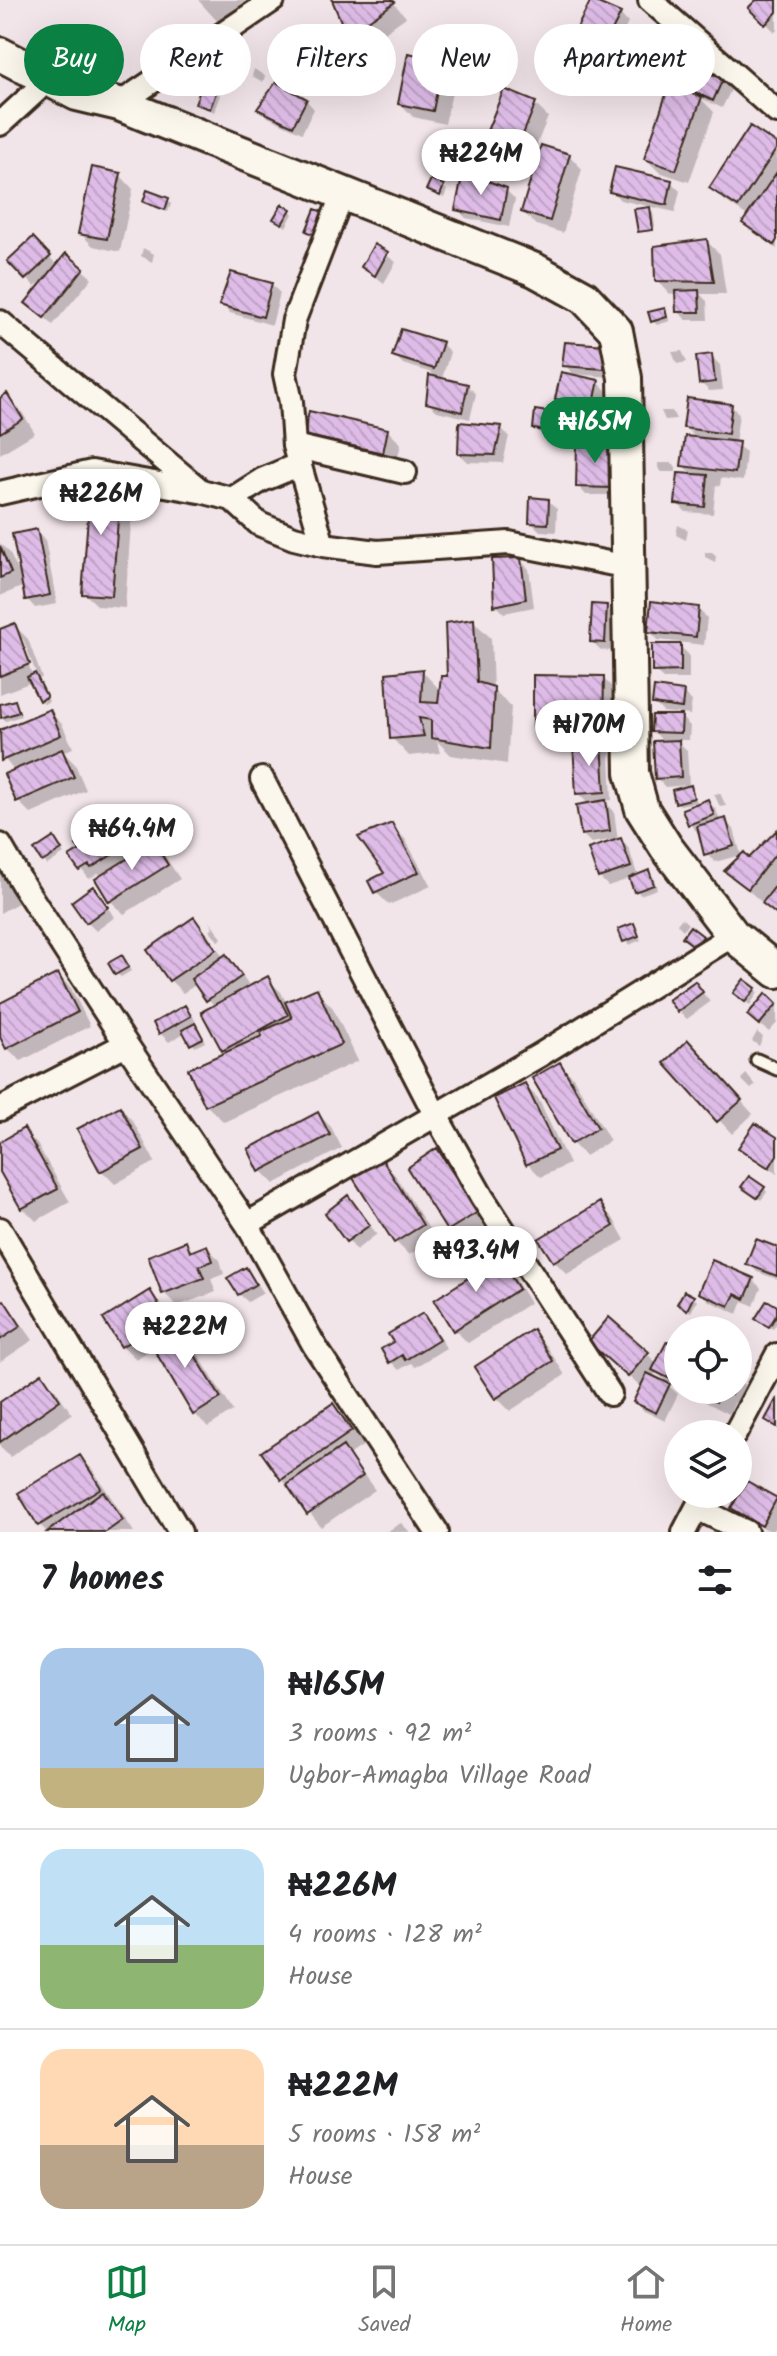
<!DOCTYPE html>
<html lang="en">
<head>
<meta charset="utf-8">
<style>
	body { margin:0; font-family:Kalam,sans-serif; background:#f2f2f2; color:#202124; height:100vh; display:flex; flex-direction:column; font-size:30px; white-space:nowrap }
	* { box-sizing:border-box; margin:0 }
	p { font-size:26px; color:#757577 }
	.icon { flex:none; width:44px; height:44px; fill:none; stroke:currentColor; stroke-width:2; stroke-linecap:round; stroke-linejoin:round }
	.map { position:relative; height:1532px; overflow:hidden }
	.sheet { display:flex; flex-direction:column; background:#fff; flex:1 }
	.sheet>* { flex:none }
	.banner { position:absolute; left:24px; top:24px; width:730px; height:72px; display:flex; gap:16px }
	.tools { position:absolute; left:664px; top:1316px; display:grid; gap:16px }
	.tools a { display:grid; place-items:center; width:88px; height:88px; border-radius:50%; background:#fff; box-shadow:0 8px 32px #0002; font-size:40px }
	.price { position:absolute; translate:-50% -68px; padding:0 18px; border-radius:28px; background:#fff; color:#222; font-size:26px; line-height:52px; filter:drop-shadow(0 2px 4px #0008) }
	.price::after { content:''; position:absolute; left:50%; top:48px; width:24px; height:18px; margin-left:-12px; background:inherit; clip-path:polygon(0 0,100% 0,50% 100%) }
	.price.current { background:#0b8043; color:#fff }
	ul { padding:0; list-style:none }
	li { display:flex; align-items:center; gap:24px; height:200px; padding:0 40px }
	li+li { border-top:2px solid #e0e0e0 }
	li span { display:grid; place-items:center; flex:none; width:224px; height:160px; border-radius:24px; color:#555 }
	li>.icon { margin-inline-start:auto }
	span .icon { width:96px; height:96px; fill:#fffc; stroke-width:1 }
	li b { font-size:34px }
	h2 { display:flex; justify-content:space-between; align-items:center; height:96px; padding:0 40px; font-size:34px }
	.tag { padding:0 28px; border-radius:36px; background:#fff; box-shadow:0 8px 32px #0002; font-size:28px; line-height:72px }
	.tag.current { background:#0b8043; color:#fff }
	.tabs { display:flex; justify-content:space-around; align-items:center; height:112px; border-top:2px solid #e0e0e0; background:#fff; font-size:22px; color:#757577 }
	.tabs a { display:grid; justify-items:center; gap:4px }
	.tabs .current { color:#0b8043 }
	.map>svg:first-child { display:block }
	.shadow { fill:#0003; fill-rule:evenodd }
	.building { fill:url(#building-back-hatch); stroke:#3b2a1e; stroke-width:2 }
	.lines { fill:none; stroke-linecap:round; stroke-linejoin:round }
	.lane-casing { stroke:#3b2a1e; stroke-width:17 }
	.street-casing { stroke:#3b2a1e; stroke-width:28 }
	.secondary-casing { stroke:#3b2a1e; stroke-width:38 }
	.lane { stroke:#fbf7ec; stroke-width:11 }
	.street { stroke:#fbf7ec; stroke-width:22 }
	.secondary { stroke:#fbf7ec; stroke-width:32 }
</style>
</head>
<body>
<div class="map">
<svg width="777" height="1532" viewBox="0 0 777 1532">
	<defs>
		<pattern id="building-back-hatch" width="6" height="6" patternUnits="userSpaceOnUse" patternTransform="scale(2)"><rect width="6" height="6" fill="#debce7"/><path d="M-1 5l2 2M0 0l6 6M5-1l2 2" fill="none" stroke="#bfa2c6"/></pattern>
	</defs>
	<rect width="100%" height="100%" fill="#f2e5ea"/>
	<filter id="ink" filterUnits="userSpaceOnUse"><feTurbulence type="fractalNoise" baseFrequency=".0125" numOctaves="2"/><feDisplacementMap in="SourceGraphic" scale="16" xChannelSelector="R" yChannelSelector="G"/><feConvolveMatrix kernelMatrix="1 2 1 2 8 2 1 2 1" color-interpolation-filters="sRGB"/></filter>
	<g filter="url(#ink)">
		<path class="shadow" d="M198,0H246L218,22Z
			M334,0H391L406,17L362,48L349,35Z
			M759,0H777V30L775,32L751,8Z
			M593,1L620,14L628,23L606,68L579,54L571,46Z
			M442,62L456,75L445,124L413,117L400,103Z
			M254,69L265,76L263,82L252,76Z
			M698,70L722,81L731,90L722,108L699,97L690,88Z
			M216,91L220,95L214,112L197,103Z
			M701,99L714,112L689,182L659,172L646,159Z
			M306,100L314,109L302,133L268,117L260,108Z
			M535,104L548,117L523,178L493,166L480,153Z
			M777,147V249L745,223L749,217L725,201L712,188Z
			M569,155L582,169L563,233L536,225L523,212Z
			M120,175L133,189L120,252L93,246L80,233Z
			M671,182L680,191L675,212L620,200L612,191Z
			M443,187L447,190L444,198L429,190Z
			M506,190L515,199L509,227L466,218L457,209Z
			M168,200L171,204L168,212L145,202Z
			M649,209L653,213L655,227L640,230Z
			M290,210L293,214L286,227L276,219Z
			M33,239L58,266L66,256L92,278L53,325L37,311L47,279L45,278L35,287L10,261Z
			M706,241L720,254L726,294H700L707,301L708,320H686L678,311L677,294H670L657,280Z
			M375,247L396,262L384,283L363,267Z
			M143,248L154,254L152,262L141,256Z
			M271,284L280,293L272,325L230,313L221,304Z
			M664,310L670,321L657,325L653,321Z
			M442,344L450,352L442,379L467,385L476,394L470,419L437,411L428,403L432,373L403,364L395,356Z
			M605,347L612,377L573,374L565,365Z
			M682,351L687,362L677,364L672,352Z
			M711,356L720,365L723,390L709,391L701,383Z
			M598,382L607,391L602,415L566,407L557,399Z
			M7,396L20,409L35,433L0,454V400Z
			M731,406L739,414L735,444L746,452L743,481L721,478L720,486L716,485L713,514L686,512L677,503L694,476L683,466L697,439L685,427Z
			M661,411H672L676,419L665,420Z
			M568,417L577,425L575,441L544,437L535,428Z
			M501,428L509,436L503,463L468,462L460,454Z
			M387,430L401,444L396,465L319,448L306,435Z
			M579,444L621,495H586L578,486Z
			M658,463H672L676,467V472H662L658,468Z
			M120,483L133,496L125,608L98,606L84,593Z
			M548,500L557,509L556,532L540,531L531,522Z
			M678,525L688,530L686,540L676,535Z
			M36,531L45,540L57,604L35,608L27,599L24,586L0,596V543L9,552L24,583Z
			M705,552H712L716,556L715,562L705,557Z
			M520,560L529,569L534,607L504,613L496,605Z
			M606,607L615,616L613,651L601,650L592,642Z
			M698,609L707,618L704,645L658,640L650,631Z
			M473,621L491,638L493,689L511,707L507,764L451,755L437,741L440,753L409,756L392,738L422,671L441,691L450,678Z
			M15,626L28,639L42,678L38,679L49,701L44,704L32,682L0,694V631ZM19,639H23L36,673L32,674Z
			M680,646L689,655V679H663L654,671Z
			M603,678L616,691L618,753L610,754L612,800L604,801L614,811L618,841L621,840L629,849L638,877L649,873L653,876L657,889L640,895L632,878L608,886L599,877L617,839L591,843L582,834L589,805L578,793L602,744L609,751L608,740H548L535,726Z
			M683,693L692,701L690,715L663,712L654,703Z
			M14,702L21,716L6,721L2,717L0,706Z
			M49,711L62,724L73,748L63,752L75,764L86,790L31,814L18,801L15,772L0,753V733Z
			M681,717L690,726L689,740H676L687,750L689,785L665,787L657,778L665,743L653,731Z
			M691,788L697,802L680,805L676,802Z
			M720,793L726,806L720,807L714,794Z
			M708,801L716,810L721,822L725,821L734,829L741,855L715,862L706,854L701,832L698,833L690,824L684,810Z
			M110,823L134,857L153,844L166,858L180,879L124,914L111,901L97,880L103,877L99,873L89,879L72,857L83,850L94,833Z
			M392,826L405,839L431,886L389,905L376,892L371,882L387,874Z
			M777,833V916L727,871L749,860Z
			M57,843L64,854L47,865L44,861Z
			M0,872L18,903L0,913Z
			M93,889L115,917L96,931L87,922Z
			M682,918L688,924L683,930L677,924Z
			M194,920L207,933L224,958L226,956L235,965L251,988L267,979L281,992L287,1004L316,990L333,1008L358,1061L224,1122L206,1105L227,1054L223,1050L215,1007L197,984L183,993L170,980Z
			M210,921L222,938L218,941L210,930L213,928Z
			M633,926L641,940L629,945L625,941Z
			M125,961L131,971L121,977L117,974Z
			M58,975L71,988L90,1026L21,1061L7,1048L0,1032V1005Z
			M695,983L710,1002L687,1019L678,1011Z
			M755,989L758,993L750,1005L739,997Z
			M766,996L777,1006V1023L769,1032L758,1023Z
			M184,1007L193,1016L205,1042L195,1047L186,1032L169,1042L160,1033Z
			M757,1032L763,1037L759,1046L752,1041Z
			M701,1056L753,1114L732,1134L667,1063Z
			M560,1064L573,1077L610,1141L585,1156L572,1143Z
			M746,1074L756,1085L751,1089L741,1079Z
			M524,1085L538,1098L569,1164L541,1177L528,1164L496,1099Z
			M120,1108L133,1121L155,1162L115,1184L102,1171Z
			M318,1114L331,1127L342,1148L274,1184L261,1171Z
			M23,1131L37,1144L70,1202L36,1221L23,1208L0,1168V1144Z
			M777,1140V1174L741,1148Z
			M437,1151L450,1164L489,1226L462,1243L449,1230L410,1168Z
			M382,1162L395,1175L435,1238L409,1255L396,1242Z
			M764,1188L767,1192L761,1200L748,1191Z
			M348,1198L377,1234L356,1250L328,1213Z
			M599,1205L613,1218L625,1240L567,1274L554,1261Z
			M186,1244L194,1252L206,1247L220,1260L224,1274L211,1279L216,1292L177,1306L164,1293Z
			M777,1249V1279L757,1272L749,1263Z
			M499,1261L512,1274L530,1303L468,1343L455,1330L437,1301Z
			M246,1269L263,1293L248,1302L239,1294Z
			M753,1280L761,1288L754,1306L743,1301L738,1314L709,1301L701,1292Z
			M149,1292L189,1340L233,1411L208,1427L195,1414L155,1347L136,1359L123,1346Z
			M693,1297L697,1301L691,1312L684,1308Z
			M3,1302L16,1316L33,1340L0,1362V1305Z
			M777,1308V1323L773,1329L762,1322Z
			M423,1316L432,1324L446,1348L415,1367L411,1363L399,1370L391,1362L396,1343Z
			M609,1320L658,1364L678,1348V1388L668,1383L657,1372L652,1377L669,1386L678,1394L665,1421L644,1411L636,1402L642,1388L603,1355Z
			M533,1332L546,1345L565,1375L510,1411L497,1398Z
			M42,1376L55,1389L72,1414L10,1457L0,1447V1405Z
			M738,1379L752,1393L744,1407L735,1402L729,1414L682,1390H738Z
			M333,1405L346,1419L364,1445L349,1455L375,1490L321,1527L282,1479Z
			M80,1457L93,1470L134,1532H47L40,1525L21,1494Z
			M748,1483L777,1501V1523L772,1532L742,1517L734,1508Z
			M401,1523L410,1532H386Z"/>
		<path class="building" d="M332,0H392L395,2L347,36Z
			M591,0L621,13L597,61L568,46Z
			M756,0H777V12L765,25L748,8Z
			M408,53L443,60L433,111L398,104Z
			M697,67L723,79L713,101L687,88Z
			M276,82L307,99L293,126L257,109Z
			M202,85L217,90L210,109L195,104Z
			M669,86L702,97L676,170L644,159Z
			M504,89L536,102L510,167L478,153Z
			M750,126L777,144V148L738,207L709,188Z
			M541,145L570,154L550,221L521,212Z
			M92,167L121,173L107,239L78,234Z
			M615,167L672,180L667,205L609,192Z
			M463,172L507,188L501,220L455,210Z
			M777,172V240L774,245L742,223Z
			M431,179L444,185L440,196L426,190Z
			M147,190L169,198L165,210L143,202Z
			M282,204L291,209L282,224L273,219Z
			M650,207L653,230L638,232L634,209Z
			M315,209L324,212L315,235L306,231Z
			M33,237L51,256L25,280L7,261Z
			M707,239L714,282L655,281L654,246Z
			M374,244L388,252L375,276L361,267Z
			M66,253L84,268L44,318L25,303Z
			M231,272L272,283L263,317L219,305Z
			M699,290L700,312H676L675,291Z
			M665,308L667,317L651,322L648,312Z
			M401,329L443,342L434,369L392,356Z
			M565,342L606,345L604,369L562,366Z
			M712,354L715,382L699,384L696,356Z
			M561,372L599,380L593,408L555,399Z
			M429,375L468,384L462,412L426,403Z
			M7,393L23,419L0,433V398Z
			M687,398L732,404L728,434L683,428Z
			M535,410L569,415L567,434L533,429Z
			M309,411L388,429L383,453L304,435Z
			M459,422L502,426L495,455L458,454Z
			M685,436L739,442L735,473L681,466Z
			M577,442H614L613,488L576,487Z
			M678,473L708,475L705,507L675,504Z
			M91,478L121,481L112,596L82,594Z
			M530,497L549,499L548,524L529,523Z
			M37,529L50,595L25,600L12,534Z
			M0,546L11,573L0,578Z
			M521,558L526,599L494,606L492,559Z
			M651,601L699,607L696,637L648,632Z
			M592,604L607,605L605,643L590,642Z
			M474,619L477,682L494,687L491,748L431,738V720L419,718L424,736L390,739L386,673L423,669L421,702L438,703L441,676H447L445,623Z
			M15,623L30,664L0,676V629Z
			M652,644H681V671L652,672Z
			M35,673L47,697L39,701L27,677Z
			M533,675L604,676L603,728L533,727Z
			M654,687L684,691L682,708L652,704Z
			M15,700L19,712L1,718L0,704Z
			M50,709L61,735L1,761L0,730Z
			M652,715H682L681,733L651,732Z
			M679,740L681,777L655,779L653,741Z
			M602,741L605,792L576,794L573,743Z
			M62,749L74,777L16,802L4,774Z
			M691,785L694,798L675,803L672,790Z
			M708,799L714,815L688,825L682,809Z
			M606,800L610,831L581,835L576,805Z
			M726,818L734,846L704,855L697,826Z
			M110,821L126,846L91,868L89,865L79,871L69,857L80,850L76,845L90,837L87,832L92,829L94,831Z
			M392,823L419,872L374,893L368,881L384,873L358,837Z
			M777,830V852L748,889L724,871L744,852L749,858Z
			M54,837L62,850L42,862L34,850Z
			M621,838L631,867L598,878L588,849Z
			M154,842L168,865L109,902L95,879Z
			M649,870L654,885L634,892L629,878Z
			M777,884V915L762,903Z
			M93,886L108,907L86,923L71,902Z
			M194,917L216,949L169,981L147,950Z
			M634,923L639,936L623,942L618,929Z
			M690,926L703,936L695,947L682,937Z
			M226,954L242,976L206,1001L191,979Z
			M122,955L129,967L115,975L108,963Z
			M58,973L78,1012L6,1049L0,1037V1003Z
			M268,976L288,1015L222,1051L201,1012Z
			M744,979L756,988L745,1002L733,993Z
			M695,981L703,992L677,1012L668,1000Z
			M317,988L342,1044L205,1106L188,1069L262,1036L260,1032L292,1018L285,1002Z
			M766,993L777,1004L759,1025L747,1015Z
			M185,1005L191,1016L159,1034L153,1023Z
			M195,1023L203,1038L190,1045L182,1030Z
			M688,1040L742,1100L717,1122L664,1063Z
			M560,1062L598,1128L571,1144L532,1078Z
			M525,1083L557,1150L526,1165L494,1098Z
			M120,1106L143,1149L100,1172L77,1129Z
			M318,1112L330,1135L259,1172L248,1149Z
			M755,1123L777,1137V1155L769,1168L738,1148Z
			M24,1128L58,1189L21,1209L0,1172V1142Z
			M437,1148L478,1212L447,1231L407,1168Z
			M382,1159L423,1225L394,1243L353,1178Z
			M749,1176L765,1187L757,1198L741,1187Z
			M348,1195L370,1225L346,1242L325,1213Z
			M600,1202L614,1226L553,1262L538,1239Z
			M756,1239L777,1247V1276L746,1264Z
			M186,1241L190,1252L207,1245L213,1261L199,1266L204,1278L162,1294L148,1256Z
			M499,1258L519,1289L453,1331L434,1300Z
			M712,1260L754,1278L745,1299L735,1294L729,1306L698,1293Z
			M246,1267L256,1284L238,1295L227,1278Z
			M150,1290L167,1318L121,1347L103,1319Z
			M684,1291L694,1296L687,1310L677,1304Z
			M4,1300L21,1326L0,1340V1302Z
			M767,1300L777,1306V1314L769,1327L755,1319Z
			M423,1313L439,1339L405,1360L402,1355L389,1363L381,1349L393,1342L388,1334Z
			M609,1317L649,1352L628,1377L588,1342Z
			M176,1324L221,1398L193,1415L149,1341Z
			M533,1329L553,1361L495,1399L474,1367Z
			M667,1341L678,1346V1383L652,1370Z
			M42,1373L60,1400L0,1442V1402Z
			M647,1373L670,1384L656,1413L633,1402Z
			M692,1390H733L731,1395L722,1391L716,1402Z
			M777,1398V1427L765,1420Z
			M333,1403L352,1431L281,1480L261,1452Z
			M343,1446L363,1476L307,1515L287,1485Z
			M80,1455L101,1488L38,1526L18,1493Z
			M747,1481L777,1498L762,1526L731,1508Z
			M103,1491L123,1520L106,1532H47Z"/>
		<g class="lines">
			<defs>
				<path id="lane" d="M757,1060L777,1069"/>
				<path id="street" d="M650,0L777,112
					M119,104L273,0
					M0,124L47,81
					M0,322L201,491L232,499L259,524L294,538L323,545L377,552L509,543L628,567
					M294,446L405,472
					M0,493L92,472L199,491
					M232,499L262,480L300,464
					M323,545L294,446L291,402L285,374L294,320L343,193
					M262,779L435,1114L482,1197L610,1394
					M0,845L23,885L126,1044L247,1224L314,1345L437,1532
					M0,1109L126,1044
					M247,1224L540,1055L733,935
					M0,1229L180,1532
					M735,1434L777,1355
					M697,1508L746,1532
					M684,1532L704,1494"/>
				<path id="secondary" d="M0,54L77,94L119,104L535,270L584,297L616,331L625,378L632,773L642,809L666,847L733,935L777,971"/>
			</defs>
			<use href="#lane" class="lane-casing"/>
			<use href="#street" class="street-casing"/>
			<use href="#secondary" class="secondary-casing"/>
			<use href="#lane" class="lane"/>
			<use href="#street" class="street"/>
			<use href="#secondary" class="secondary"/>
		</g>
	</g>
</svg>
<div class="tools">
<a><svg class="icon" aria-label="locate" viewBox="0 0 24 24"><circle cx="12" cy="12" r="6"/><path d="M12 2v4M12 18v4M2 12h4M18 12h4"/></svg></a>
<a><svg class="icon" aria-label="layers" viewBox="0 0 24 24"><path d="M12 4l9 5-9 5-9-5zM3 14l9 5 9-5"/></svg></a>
</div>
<b class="price" style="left:481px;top:197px">₦224M</b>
<b class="price current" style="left:595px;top:465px">₦165M</b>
<b class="price" style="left:101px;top:537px">₦226M</b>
<b class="price" style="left:589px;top:768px">₦170M</b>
<b class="price" style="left:132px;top:872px">₦64.4M</b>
<b class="price" style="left:476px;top:1294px">₦93.4M</b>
<b class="price" style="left:185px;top:1370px">₦222M</b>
<div class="banner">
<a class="tag current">Buy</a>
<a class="tag">Rent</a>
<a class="tag">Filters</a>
<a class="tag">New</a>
<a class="tag">Apartment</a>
</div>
</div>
<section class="sheet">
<h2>7 homes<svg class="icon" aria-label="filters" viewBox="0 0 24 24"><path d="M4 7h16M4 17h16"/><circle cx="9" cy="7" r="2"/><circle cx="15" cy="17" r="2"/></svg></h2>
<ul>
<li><span style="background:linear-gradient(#a9c7e8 75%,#c2b280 0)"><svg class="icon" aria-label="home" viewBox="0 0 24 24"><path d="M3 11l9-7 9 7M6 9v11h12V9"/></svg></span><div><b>₦165M</b><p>3 rooms · 92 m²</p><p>Ugbor-Amagba Village Road</p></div></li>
<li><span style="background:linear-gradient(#bfe0f5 60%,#8fb573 0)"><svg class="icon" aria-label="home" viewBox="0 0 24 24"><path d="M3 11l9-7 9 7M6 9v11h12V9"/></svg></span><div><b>₦226M</b><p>4 rooms · 128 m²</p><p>House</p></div></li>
<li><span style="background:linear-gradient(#ffd9b3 60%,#b9a48a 0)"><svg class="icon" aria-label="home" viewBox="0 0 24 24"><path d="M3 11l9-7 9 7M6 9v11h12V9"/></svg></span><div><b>₦222M</b><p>5 rooms · 158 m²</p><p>House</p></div></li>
</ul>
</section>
<nav class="tabs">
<a class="current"><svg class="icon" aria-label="map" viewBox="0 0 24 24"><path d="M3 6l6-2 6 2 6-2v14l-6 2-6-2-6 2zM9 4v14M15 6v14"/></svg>Map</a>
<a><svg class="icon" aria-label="saved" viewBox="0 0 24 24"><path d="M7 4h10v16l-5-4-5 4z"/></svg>Saved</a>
<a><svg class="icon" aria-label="home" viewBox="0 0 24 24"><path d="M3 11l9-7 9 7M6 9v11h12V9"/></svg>Home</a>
</nav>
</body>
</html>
